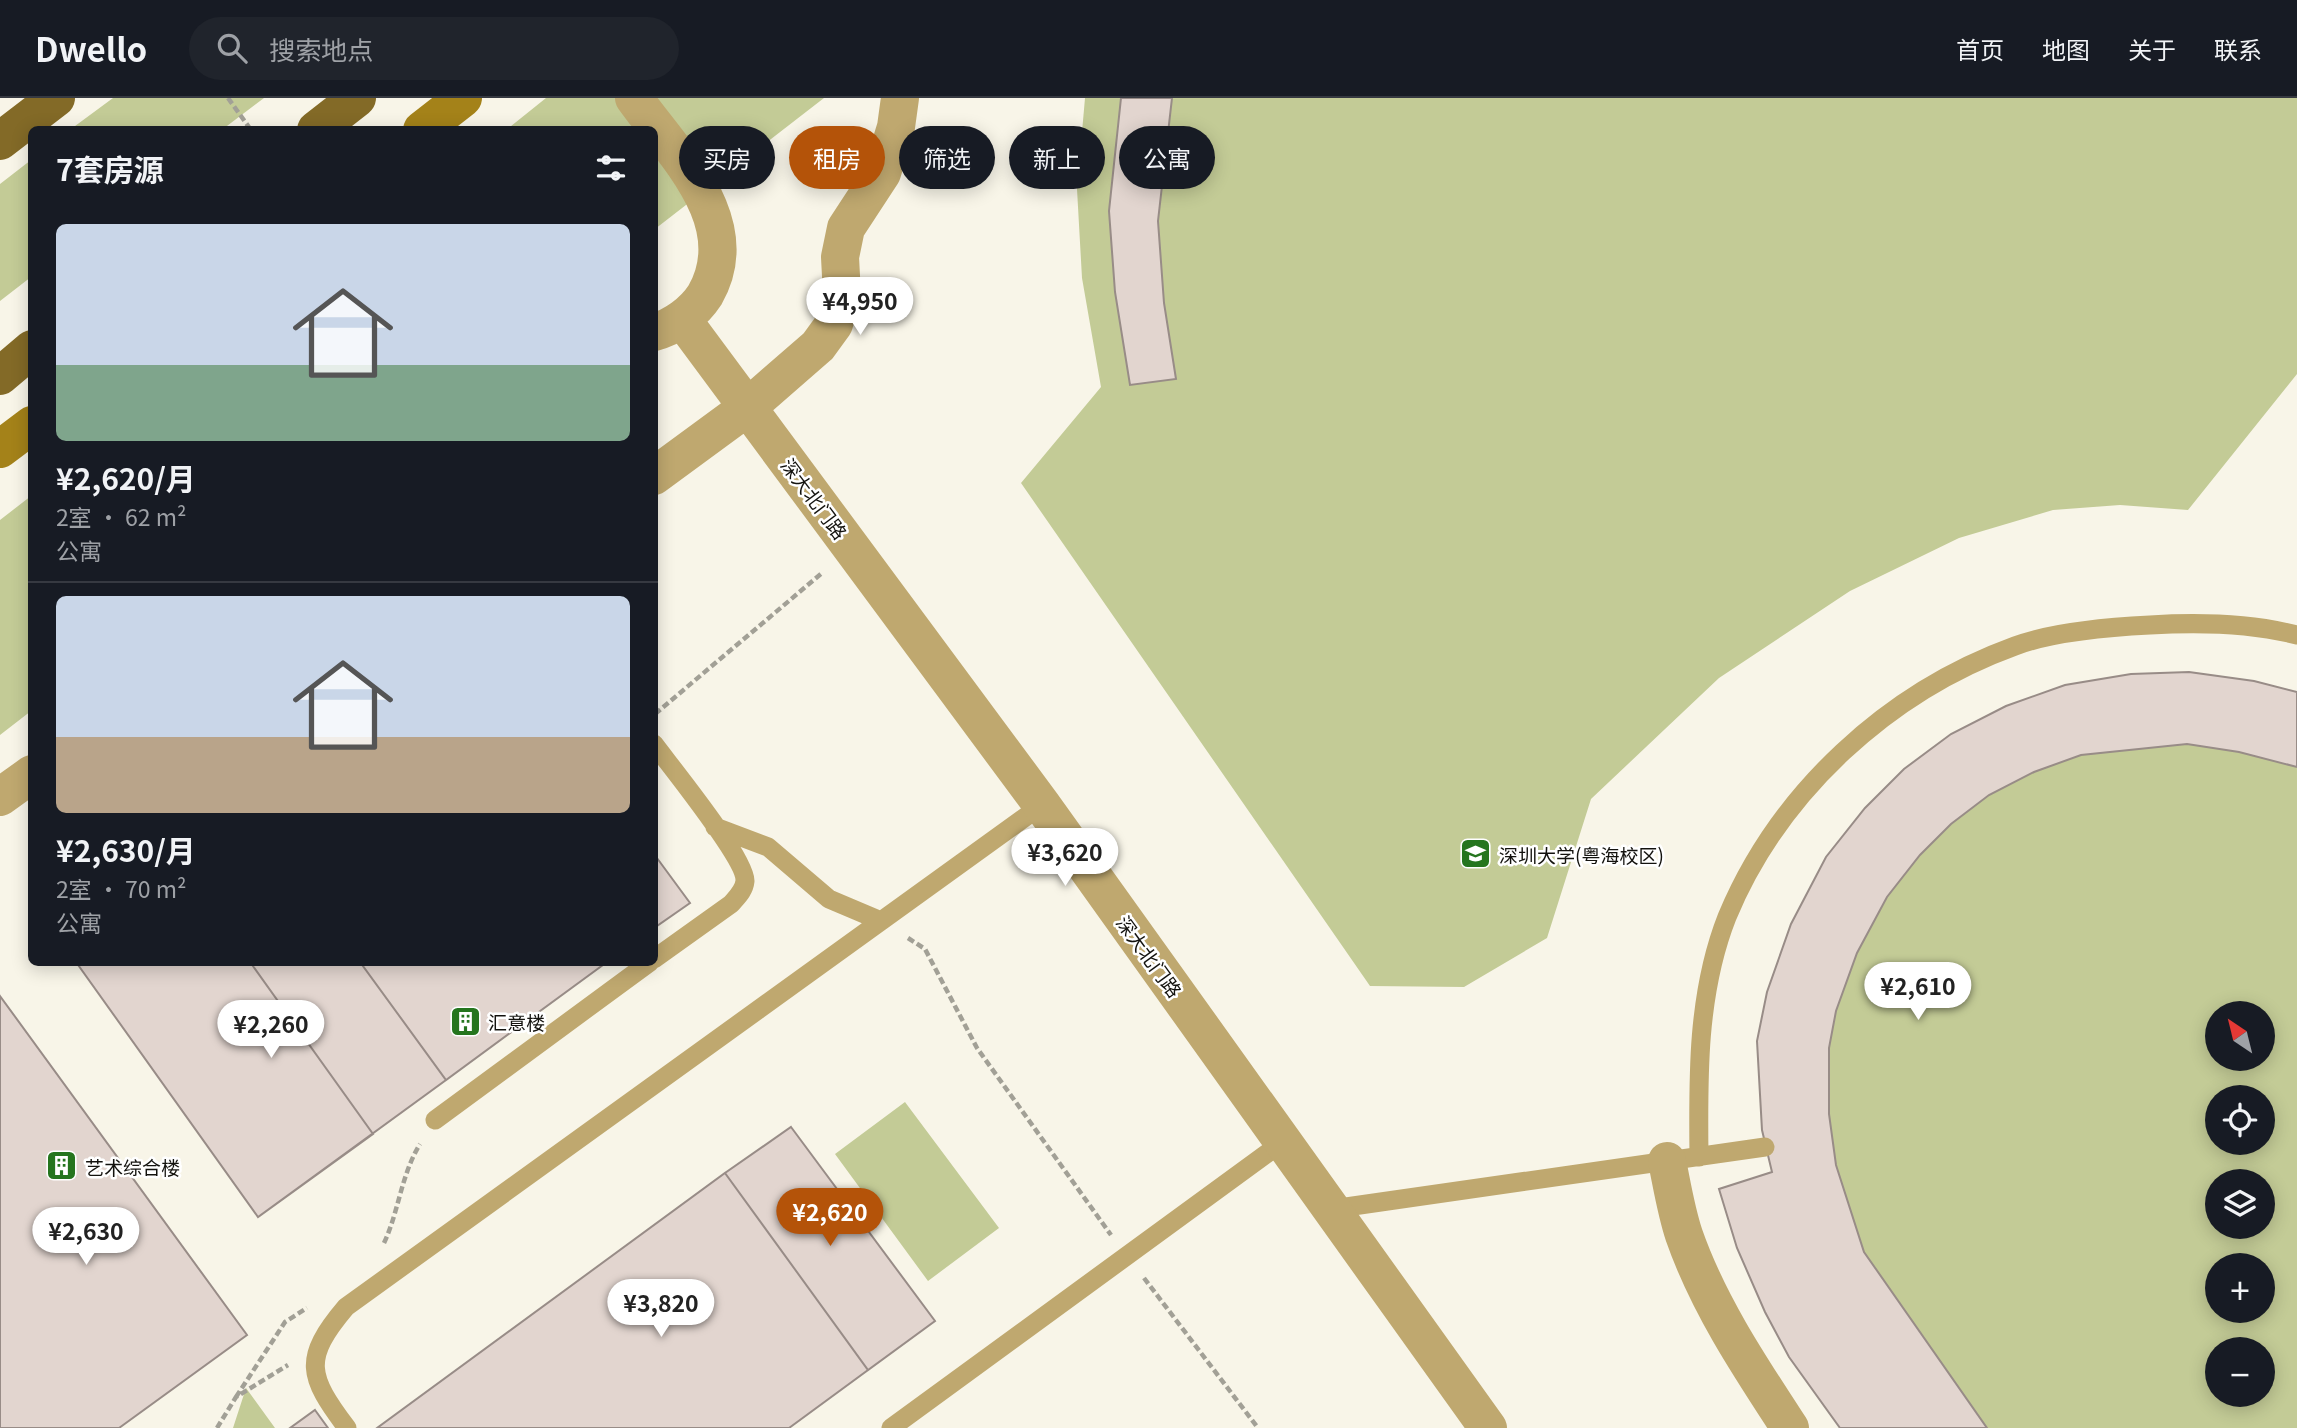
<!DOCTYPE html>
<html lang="zh">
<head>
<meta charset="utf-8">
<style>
	body { margin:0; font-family:Georgia,"Noto Sans SC",serif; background:#20242c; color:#f1f3f6; height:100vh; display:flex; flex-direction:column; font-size:26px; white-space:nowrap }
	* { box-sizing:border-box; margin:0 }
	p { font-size:23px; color:#9ea1a6 }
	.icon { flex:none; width:38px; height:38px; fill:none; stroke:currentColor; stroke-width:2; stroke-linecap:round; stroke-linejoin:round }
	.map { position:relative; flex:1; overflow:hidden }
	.sheet { position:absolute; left:28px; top:28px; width:630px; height:840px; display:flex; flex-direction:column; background:#171b24; border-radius:10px; box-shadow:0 4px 18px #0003 }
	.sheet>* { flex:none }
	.banner { position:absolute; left:679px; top:28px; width:665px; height:63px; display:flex; gap:14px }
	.needle { width:46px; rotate:325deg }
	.controls { position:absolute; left:2205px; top:903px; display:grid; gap:14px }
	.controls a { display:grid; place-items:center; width:70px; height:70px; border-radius:50%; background:#171b24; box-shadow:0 4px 18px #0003; font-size:35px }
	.price { position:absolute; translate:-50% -60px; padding:0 16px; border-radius:24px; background:#fff; color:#222; font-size:23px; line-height:46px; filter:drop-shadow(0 2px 4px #0008) }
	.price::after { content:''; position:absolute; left:50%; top:42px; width:21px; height:16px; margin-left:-10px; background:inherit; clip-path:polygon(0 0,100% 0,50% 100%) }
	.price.on { background:#b45309; color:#fff }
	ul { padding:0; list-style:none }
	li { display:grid; align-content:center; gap:14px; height:371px; padding:0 28px }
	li+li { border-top:2px solid #363941 }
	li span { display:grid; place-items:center; height:217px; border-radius:10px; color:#555 }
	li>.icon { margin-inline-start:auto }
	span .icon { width:126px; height:126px; fill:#fffc; stroke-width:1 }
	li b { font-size:30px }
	h2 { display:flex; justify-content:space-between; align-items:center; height:84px; padding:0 28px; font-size:30px }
	.pill { padding:0 24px; border-radius:32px; background:#171b24; box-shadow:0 4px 18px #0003; font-size:24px; line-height:63px }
	.pill.on { background:#b45309; color:#fff }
	header { display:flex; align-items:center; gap:42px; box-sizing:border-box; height:98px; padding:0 35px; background:#171b24; border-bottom:2px solid #363941 }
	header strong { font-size:33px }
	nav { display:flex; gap:38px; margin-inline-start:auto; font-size:24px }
	.search { width:490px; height:63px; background:#20242c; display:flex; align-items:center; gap:18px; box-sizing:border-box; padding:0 24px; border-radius:38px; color:#9ea1a6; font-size:26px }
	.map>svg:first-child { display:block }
	.green { fill:#c3cb96; fill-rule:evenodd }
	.building { fill:#e2d5cf; stroke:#988c87; stroke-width:2 }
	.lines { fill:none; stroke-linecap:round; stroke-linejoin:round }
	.path { stroke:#a2a096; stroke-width:4.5; stroke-dasharray:7 3.5; stroke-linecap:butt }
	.lane { stroke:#bfa86f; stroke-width:19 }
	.street { stroke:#bfa86f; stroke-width:38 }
	.secondary { stroke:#a48219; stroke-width:38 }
	.primary { stroke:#836a27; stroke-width:38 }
	.labels { text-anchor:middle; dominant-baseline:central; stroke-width:5; stroke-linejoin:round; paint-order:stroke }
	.street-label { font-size:19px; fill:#13120e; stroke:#fff }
	.poi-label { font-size:19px; fill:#13120e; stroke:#fff; text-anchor:start }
</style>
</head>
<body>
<header>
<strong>Dwello</strong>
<div class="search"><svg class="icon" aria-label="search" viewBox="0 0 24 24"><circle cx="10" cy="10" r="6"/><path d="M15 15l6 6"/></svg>搜索地点</div>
<nav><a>首页</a><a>地图</a><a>关于</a><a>联系</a></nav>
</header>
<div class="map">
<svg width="2297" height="1330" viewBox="0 0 2297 1330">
	<rect width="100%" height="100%" fill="#f8f5e8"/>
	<path class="green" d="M113,0H264L223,31H71Z
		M546,0H824L655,131L654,32H506Z
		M1085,0H2297V276L2188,412L2120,407L2053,412L1959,440L1850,493L1719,580L1591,701L1547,840L1464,889L1370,888L1021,385L1101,289L1082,180L1077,91Z
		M31,62V179L0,203V86Z
		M31,398V613L0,637V422Z
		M2189,574L2254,583L2297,594V1330H1840L1789,1259L1737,1150L1719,1091L1772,1074L1762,1032L1757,943L1767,894L1791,826L1826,759L1951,636L2006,608L2065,587L2131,576ZM2217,915H2263V961H2217ZM2217,999H2263V1045H2217ZM2217,1083H2263V1129H2217ZM2217,1167H2263V1213H2217ZM2217,1251H2263V1297H2217Z
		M905,1004L999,1130L928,1183L835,1056Z
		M246,1290L275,1330H233Z"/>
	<path class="building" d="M1121,0H1172L1158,123L1164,205L1176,281L1130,287L1115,194L1109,113Z
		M2189,574L2254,583L2297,594V669L2239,654L2187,646L2081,657L2034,674L1989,697L1951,726L1920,757L1887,799L1857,855L1836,913L1829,950V1016L1836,1067L1864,1154L1987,1330H1840L1789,1259L1765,1214L1737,1150L1719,1091L1772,1074L1762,1032L1757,943L1767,894L1791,826L1826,759L1865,710L1904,671L1951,636L2006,608L2065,587L2131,576Z
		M654,756L690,805L654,830Z
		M76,864H360L446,982L258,1119Z
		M76,864H250L373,1036L258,1119Z
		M360,864H607L446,982Z
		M0,898L247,1237L119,1330H0Z
		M791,1029L935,1223L868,1272L725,1075Z
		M725,1075L868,1272L789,1330H377Z
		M315,1312L328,1330H290Z"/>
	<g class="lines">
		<path class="path" d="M228,0L251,32
			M655,616L822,475
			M908,840L925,851L977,950L1111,1137
			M384,1145C399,1113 401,1077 420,1046
			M1144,1180L1258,1330
			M236,1299L285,1224L307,1210
			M217,1330L236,1299L288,1267"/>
		<path class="lane" d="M654,646C671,669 746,761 745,783C744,793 737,799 731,806L654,861
			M715,729L768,749L829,801L881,823
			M435,1022L650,864
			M1699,1059C1698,979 1697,895 1727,819C1779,694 1888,594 2015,548C2052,534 2110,529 2150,527C2199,524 2250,525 2297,537
			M1332,1111L1765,1049
			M347,1330C308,1278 302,1261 346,1209L1042,707
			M891,1330L1284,1043"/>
		<path class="street" d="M634,0C674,56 747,124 705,197C694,214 674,229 654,234
			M682,221L1042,707L1488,1330
			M654,378L748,309L818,248L834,226L842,197L840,159L846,130L882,75L896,29L900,0
			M0,699L32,676
			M1667,1063C1672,1087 1676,1113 1684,1137C1708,1206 1750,1269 1790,1330"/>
		<path class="secondary" d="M422,32L463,0
			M0,351L32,327"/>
		<path class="primary" d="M316,32L357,0
			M0,43L56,0
			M0,278L32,251"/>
	</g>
	<defs>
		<symbol id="university-square" viewBox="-11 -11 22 22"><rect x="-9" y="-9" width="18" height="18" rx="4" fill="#25751e" stroke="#fff"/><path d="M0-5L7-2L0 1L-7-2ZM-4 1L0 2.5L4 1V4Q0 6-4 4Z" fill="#fff"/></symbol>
		<symbol id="building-square" viewBox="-11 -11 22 22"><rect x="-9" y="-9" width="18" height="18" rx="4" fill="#25751e" stroke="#fff"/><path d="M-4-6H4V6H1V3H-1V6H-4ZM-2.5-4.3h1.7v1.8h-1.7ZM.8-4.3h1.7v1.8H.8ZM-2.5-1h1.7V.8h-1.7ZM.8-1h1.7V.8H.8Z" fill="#fff"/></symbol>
	</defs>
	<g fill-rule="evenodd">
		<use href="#university-square" x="1458" y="738" width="35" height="35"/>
		<use href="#building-square" x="448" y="906" width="35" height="35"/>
		<use href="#building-square" x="44" y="1050" width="35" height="35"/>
	</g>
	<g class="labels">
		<g class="street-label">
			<text transform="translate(815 400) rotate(53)">深大北门路</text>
			<text transform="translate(1150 858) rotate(54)">深大北门路</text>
		</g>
		<g class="poi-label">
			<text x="1499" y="756">深圳大学(粤海校区)</text>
			<text x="488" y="923">汇意楼</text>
			<text x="85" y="1068">艺术综合楼</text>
		</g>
	</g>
</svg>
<div class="controls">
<a><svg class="needle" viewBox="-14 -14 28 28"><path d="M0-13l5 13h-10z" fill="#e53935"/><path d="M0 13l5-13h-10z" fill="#9ea1a6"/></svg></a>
<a><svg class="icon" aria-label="locate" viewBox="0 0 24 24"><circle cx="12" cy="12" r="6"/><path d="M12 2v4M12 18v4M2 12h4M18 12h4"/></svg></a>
<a><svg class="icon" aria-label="layers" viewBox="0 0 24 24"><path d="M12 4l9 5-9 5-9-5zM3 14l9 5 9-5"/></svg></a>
<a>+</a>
<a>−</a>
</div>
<b class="price" style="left:860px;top:239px">¥4,950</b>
<b class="price" style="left:1065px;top:790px">¥3,620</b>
<b class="price" style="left:1918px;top:924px">¥2,610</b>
<b class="price" style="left:271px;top:962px">¥2,260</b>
<b class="price on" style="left:830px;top:1150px">¥2,620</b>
<b class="price" style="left:86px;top:1169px">¥2,630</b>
<b class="price" style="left:661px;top:1241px">¥3,820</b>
<div class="banner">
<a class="pill">买房</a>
<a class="pill on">租房</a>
<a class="pill">筛选</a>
<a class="pill">新上</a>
<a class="pill">公寓</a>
</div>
<section class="sheet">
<h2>7套房源<svg class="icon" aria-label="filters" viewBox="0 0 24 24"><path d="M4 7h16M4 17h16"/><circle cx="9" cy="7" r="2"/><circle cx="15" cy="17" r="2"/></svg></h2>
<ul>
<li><span style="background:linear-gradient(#c9d6e8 65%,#7fa58c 0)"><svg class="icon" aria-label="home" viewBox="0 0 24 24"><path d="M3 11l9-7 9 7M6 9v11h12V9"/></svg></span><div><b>¥2,620/月</b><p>2室 · 62 m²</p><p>公寓</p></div></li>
<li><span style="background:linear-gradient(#c9d6e8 65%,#b9a48a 0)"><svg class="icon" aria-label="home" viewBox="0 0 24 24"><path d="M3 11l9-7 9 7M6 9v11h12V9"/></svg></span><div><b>¥2,630/月</b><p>2室 · 70 m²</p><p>公寓</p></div></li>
</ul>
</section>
</div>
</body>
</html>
